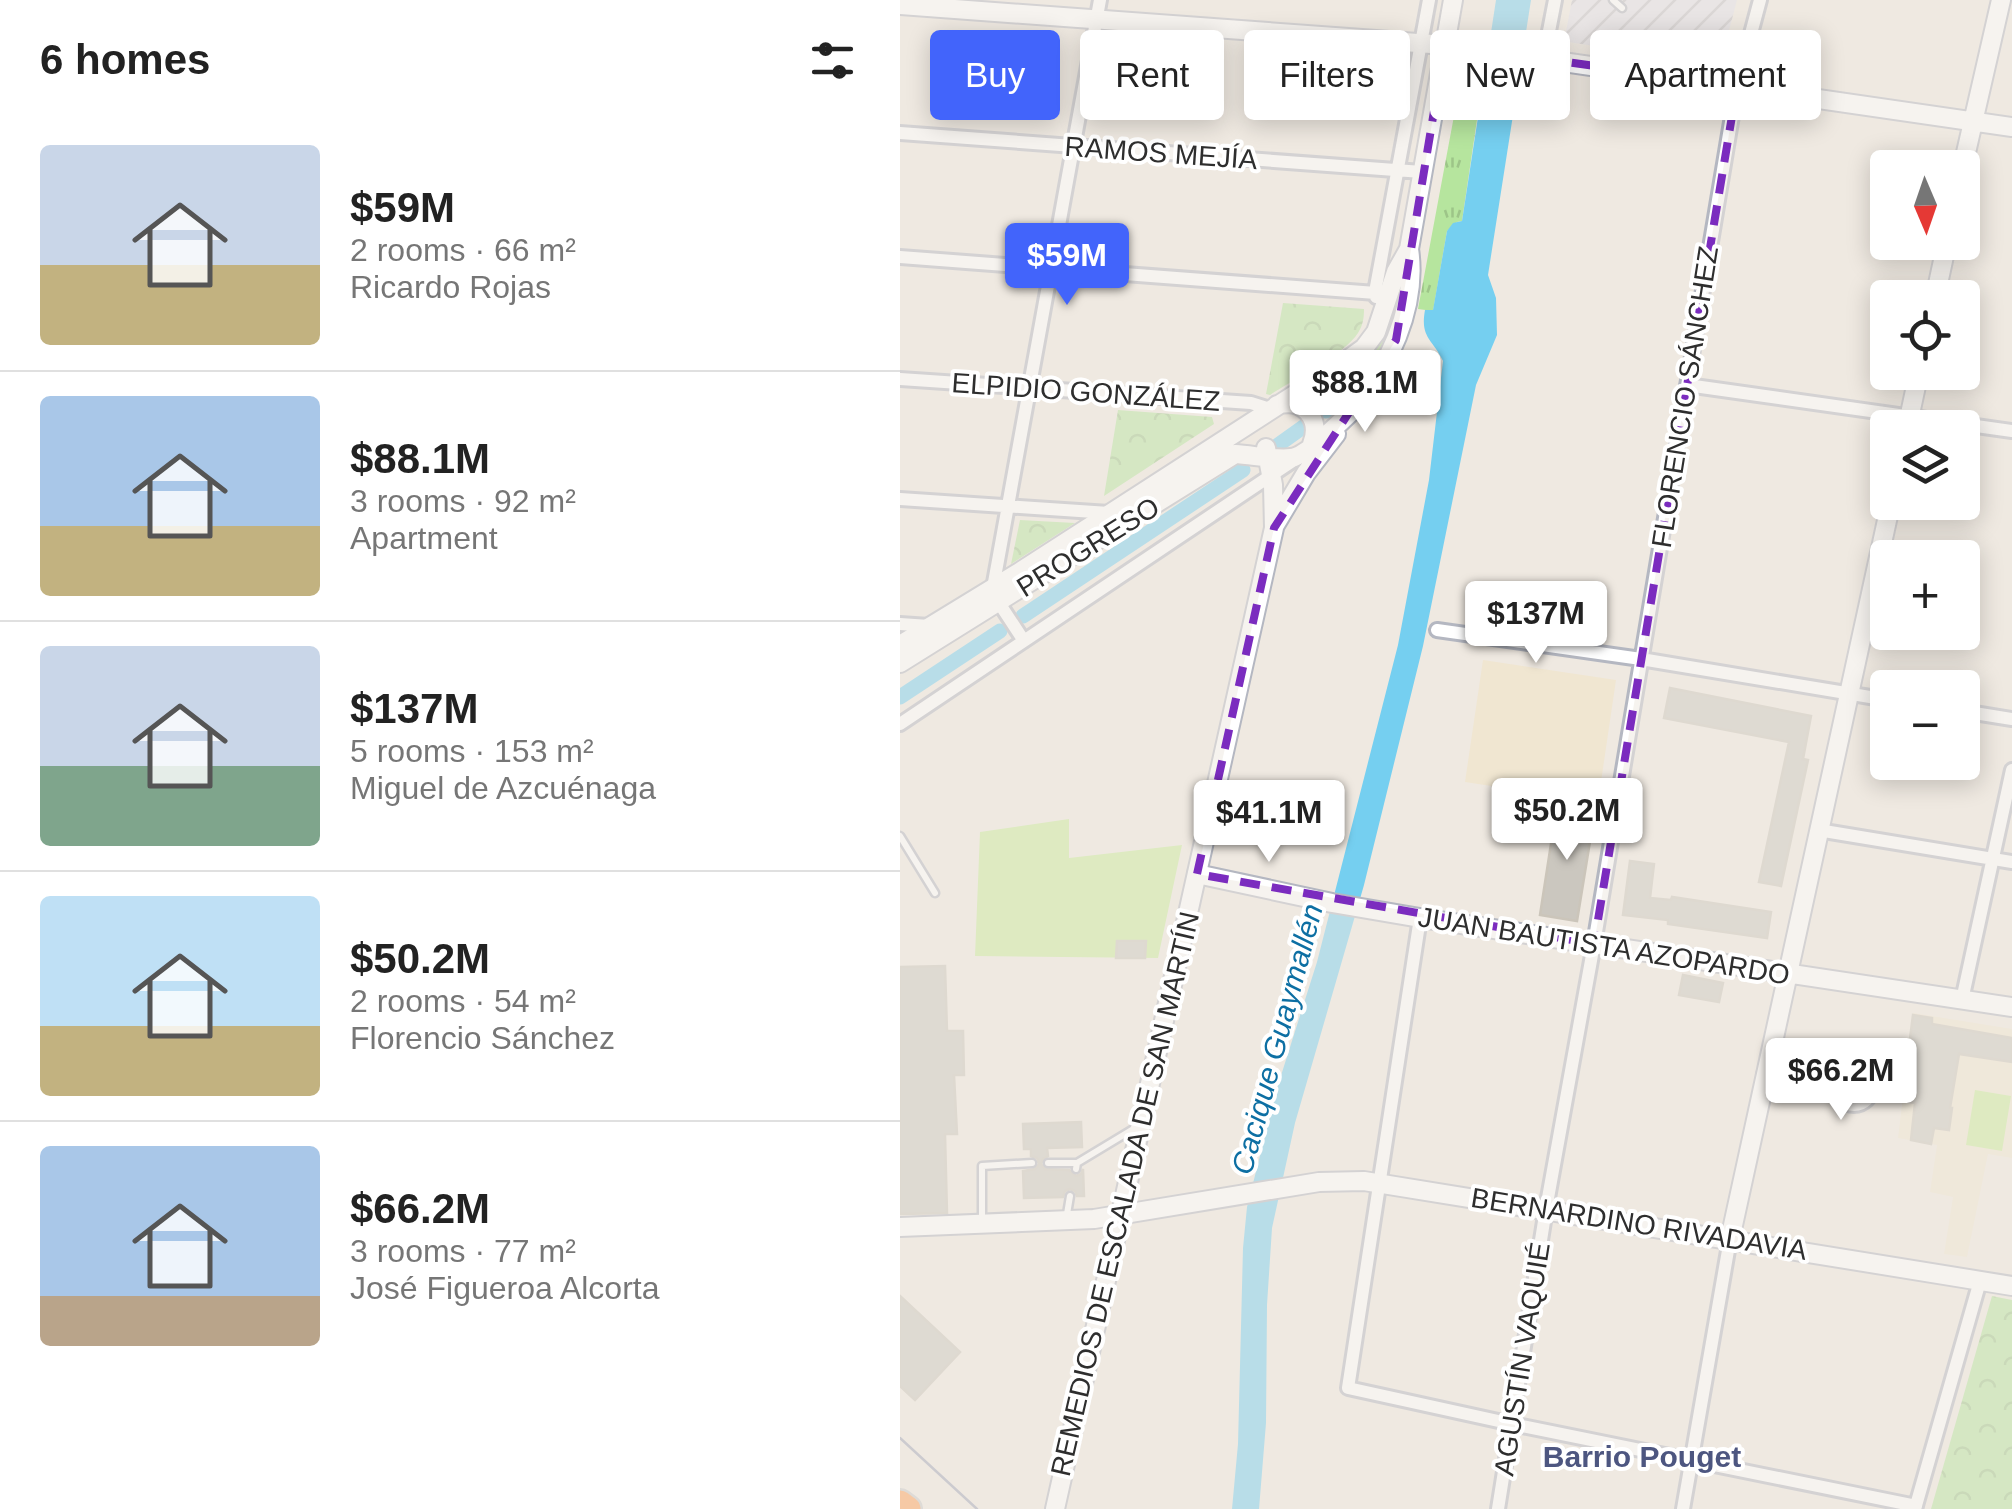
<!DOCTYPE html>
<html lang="en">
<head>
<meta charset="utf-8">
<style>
	body { margin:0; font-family:Helvetica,sans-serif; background:#f2f2f2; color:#222; height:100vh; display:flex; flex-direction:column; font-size:38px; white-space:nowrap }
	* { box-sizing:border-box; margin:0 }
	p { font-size:32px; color:#767676 }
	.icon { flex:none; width:55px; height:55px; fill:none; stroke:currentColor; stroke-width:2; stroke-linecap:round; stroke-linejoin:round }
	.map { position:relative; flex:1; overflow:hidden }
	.sheet { display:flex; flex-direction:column; background:#fff; width:900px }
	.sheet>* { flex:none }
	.banner { position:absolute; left:30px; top:30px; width:930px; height:90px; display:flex; gap:20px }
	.needle { width:65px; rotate:178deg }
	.buttons { position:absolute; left:970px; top:150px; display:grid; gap:20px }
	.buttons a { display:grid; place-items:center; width:110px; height:110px; border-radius:10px; background:#fff; box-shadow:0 5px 25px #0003; font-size:50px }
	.price { position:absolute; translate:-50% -85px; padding:0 22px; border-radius:10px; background:#fff; color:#222; font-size:32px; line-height:65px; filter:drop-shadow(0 2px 5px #0008) }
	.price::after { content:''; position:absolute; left:50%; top:60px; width:30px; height:22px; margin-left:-15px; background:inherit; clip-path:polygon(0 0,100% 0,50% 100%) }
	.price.selected { background:#4264fb; color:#fff }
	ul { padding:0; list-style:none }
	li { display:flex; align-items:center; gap:30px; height:250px; padding:0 40px }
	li+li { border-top:2px solid #e0e0e0 }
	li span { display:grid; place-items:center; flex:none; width:280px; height:200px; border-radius:10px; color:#555 }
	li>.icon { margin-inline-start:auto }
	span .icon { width:120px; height:120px; fill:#fffc; stroke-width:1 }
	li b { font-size:42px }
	h2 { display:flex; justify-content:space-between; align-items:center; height:120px; padding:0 40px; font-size:42px }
	.tag { padding:0 35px; border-radius:10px; background:#fff; box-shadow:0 5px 25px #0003; font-size:35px; line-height:90px }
	.tag.selected { background:#4264fb; color:#fff }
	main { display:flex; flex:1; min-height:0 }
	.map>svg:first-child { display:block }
	.industrial { fill:url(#industrial-furrows) }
	.education { fill:#f0e6d1 }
	.grass { fill:url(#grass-tufts) }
	.forest { fill:url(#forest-crowns) }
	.pitch { fill:#c9ec9a }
	.water { fill:#75cff0 }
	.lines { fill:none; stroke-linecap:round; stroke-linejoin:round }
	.canal { stroke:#75cff0; stroke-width:15 }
	.building { fill:#cbc7bf; stroke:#cbc5ba; stroke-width:2.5 }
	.service-casing { stroke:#b4b7c1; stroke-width:11 }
	.minor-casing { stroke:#b4b7c1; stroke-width:18 }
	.tertiary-casing { stroke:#b4b7c1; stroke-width:22 }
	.secondary-casing { stroke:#b4b7c1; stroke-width:22 }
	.motorway-casing { stroke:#c9c9c9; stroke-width:30 }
	.service { stroke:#fff; stroke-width:6 }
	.minor { stroke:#fff; stroke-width:12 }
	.tertiary { stroke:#fff; stroke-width:18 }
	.secondary { stroke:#fff; stroke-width:18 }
	.motorway { stroke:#ffa35c; stroke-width:25 }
	.tram { stroke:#a3a6b8; stroke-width:2.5 }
	.marked { fill:none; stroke:#7b2cbf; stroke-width:8; stroke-dasharray:20 12; stroke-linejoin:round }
	.labels { text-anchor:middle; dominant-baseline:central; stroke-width:8; stroke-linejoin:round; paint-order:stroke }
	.street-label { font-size:28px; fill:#2e2e2e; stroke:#fff }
	.water-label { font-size:30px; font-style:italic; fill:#0d6fa3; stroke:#fff }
	.neighbourhood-label { font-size:30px; font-weight:bold; fill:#4d5680; stroke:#fff }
</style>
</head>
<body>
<main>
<section class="sheet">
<h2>6 homes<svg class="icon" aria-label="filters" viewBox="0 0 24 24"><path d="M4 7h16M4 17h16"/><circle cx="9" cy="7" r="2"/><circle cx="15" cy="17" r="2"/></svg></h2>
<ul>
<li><span style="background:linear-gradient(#c9d6e8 60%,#c2b280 0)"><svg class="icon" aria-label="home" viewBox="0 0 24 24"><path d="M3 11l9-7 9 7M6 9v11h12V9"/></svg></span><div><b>$59M</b><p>2 rooms · 66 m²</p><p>Ricardo Rojas</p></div></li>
<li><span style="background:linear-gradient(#a9c7e8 65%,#c2b280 0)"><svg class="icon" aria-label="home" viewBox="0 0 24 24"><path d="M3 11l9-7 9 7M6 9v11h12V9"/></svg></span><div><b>$88.1M</b><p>3 rooms · 92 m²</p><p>Apartment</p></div></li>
<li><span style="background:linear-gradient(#c9d6e8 60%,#7fa58c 0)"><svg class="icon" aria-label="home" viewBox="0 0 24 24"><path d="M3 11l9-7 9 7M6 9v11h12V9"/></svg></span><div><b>$137M</b><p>5 rooms · 153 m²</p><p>Miguel de Azcuénaga</p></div></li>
<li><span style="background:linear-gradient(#bfe0f5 65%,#c2b280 0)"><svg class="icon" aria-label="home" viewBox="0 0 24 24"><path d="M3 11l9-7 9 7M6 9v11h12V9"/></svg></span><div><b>$50.2M</b><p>2 rooms · 54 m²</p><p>Florencio Sánchez</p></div></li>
<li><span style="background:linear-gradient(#a9c7e8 75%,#b9a48a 0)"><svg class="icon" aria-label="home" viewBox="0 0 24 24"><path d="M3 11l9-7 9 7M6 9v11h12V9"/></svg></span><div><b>$66.2M</b><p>3 rooms · 77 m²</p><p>José Figueroa Alcorta</p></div></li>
</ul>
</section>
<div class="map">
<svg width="1112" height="1509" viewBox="0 0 1112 1509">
	<defs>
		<pattern id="industrial-furrows" width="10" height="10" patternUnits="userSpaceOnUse" patternTransform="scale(2.5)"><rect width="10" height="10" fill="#e3e1e8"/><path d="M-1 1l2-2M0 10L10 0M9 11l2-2" fill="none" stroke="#c3c1c7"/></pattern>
		<pattern id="grass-tufts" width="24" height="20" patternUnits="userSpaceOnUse" patternTransform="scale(2.5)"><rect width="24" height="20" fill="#b6e59e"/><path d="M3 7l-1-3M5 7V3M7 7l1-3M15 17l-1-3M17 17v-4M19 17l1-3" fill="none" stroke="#9dc588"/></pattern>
		<pattern id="forest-crowns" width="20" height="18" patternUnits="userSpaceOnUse" patternTransform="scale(2.5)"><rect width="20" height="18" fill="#b6e59e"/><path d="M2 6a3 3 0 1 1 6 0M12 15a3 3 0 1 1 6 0" fill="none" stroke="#9dc588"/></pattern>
	</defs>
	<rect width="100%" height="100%" fill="#efe9e1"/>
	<path class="industrial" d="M672,0H837L820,65L668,42L665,36Z"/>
	<path class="education" d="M583,660L716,680L698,802L565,782Z
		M1013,1013L1112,1029V1158L1088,1154L1067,1257L1044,1254L1053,1197L1030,1192L1037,1145L998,1138Z"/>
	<path class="grass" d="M578,59H586L562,221L557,222L547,231L533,311L518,309L562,73L565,66Z
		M492,317L496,318L474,367L433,422H430L428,415L436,407L431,403L424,408L410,395C445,378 481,356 492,317Z"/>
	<path class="forest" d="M383,303L464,309C464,318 463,325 458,333C445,354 392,380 370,395L366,394Z
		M218,410L312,417L314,424L204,496Z
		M120,520L175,523L111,564Z
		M1092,1296L1112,1300V1509H1031Z"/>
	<path class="pitch" d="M169,819V858L282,845L258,958L75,956L80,832Z
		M1075,1090L1111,1096L1102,1151L1066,1145Z"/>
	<path class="water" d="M596,0H631L588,275L596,298L597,335L576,385L523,646L464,885L395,1123L372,1228L367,1305L366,1423L359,1509H332L338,1444L343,1248L347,1207L378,1085L417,962L498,645L529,480L543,361C532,338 520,338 525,310H533L547,231L553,223L562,221Z"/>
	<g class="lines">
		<path class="canal" d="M426,411L434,405
			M378,445L406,425
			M123,616L343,470
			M0,697L100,631"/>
	</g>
	<path class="building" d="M770,688L911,716L903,759L908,760L881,886L859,882L889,742L764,718Z
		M657,805L695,811L677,921L640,915Z
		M730,861L754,864L750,898L771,900L772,897L871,912L867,938L768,924V920L723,915Z
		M217,941H246L245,958H216Z
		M45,966L47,1031H63L64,1075H54L57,1134H45L47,1213L0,1214V967Z
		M783,975L823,983L819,1002L779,995Z
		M1013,1015L1032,1018V1024L1112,1038V1062L1059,1054L1050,1108H1052L1049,1130L1034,1128L1031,1144L1011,1140L1015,1103L1002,1101Z
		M181,1122L182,1147L147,1148L148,1156L143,1159L141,1164L145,1169L169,1170L176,1176L181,1174L183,1169L184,1196H177L175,1191L170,1189L165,1191L163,1197L124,1198L123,1171L135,1169L139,1164L137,1158L131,1156V1149H124L123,1124Z
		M0,1296L60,1352L15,1400L0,1386Z"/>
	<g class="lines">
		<defs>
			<path id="service" d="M713,0L722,8
				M0,836L35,893
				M148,1163H177
				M176,1169L177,1163L235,1128
				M82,1220V1166L132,1163
				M166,1220L170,1196"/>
			<path id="minor" d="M644,57L655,0
				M0,133L522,172
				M0,257L489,294
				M476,297L475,292L529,0
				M0,379L351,403L370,409
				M787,385L1112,431
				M0,499L209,513
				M0,624L29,626
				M537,630L741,659L988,700
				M124,641L103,609L93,588L200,0
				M1062,711L1112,719
				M0,724L397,458
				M918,830L1112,862
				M520,918L448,1388L612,1424L1016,1506
				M1062,1000L1112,770
				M936 1087a18 18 0 1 1 36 0a18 18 0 1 1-36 0Z
				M864,1074L936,1088
				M598,1509L646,1209L694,944L837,86L860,0
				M783,1509L830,1239
				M1015,1509L1080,1281"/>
			<path id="tertiary" d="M0,5L545,45L1112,127
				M1062,170L1101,0
				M1035,298L1047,242
				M1007,428L1019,372
				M297,874L432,903L520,918L1112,1007
				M830,1239L991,502"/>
			<path id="secondary" d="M377,405C403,397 422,419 412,444
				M455,410C489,364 518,308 509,249
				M375,525L406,473L436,434
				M0,645L118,573L439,366L464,348L476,332L496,272L509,249L553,0
				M0,663L335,454C353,455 374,460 391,458C407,456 446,417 459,404
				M0,1227L194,1219L419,1182L464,1181L1112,1286
				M155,1509L374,528L373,485L366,448"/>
			<path id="motorway" d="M0,1503L8,1509"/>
		</defs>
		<use href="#service" class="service-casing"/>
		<use href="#minor" class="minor-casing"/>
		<use href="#tertiary" class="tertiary-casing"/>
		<use href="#secondary" class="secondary-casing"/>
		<use href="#motorway" class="motorway-casing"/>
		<use href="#service" class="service"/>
		<use href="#minor" class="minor"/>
		<use href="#tertiary" class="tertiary"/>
		<use href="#secondary" class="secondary"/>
		<use href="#motorway" class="motorway"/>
		<path class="tram" d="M0,1438L77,1509"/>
	</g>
	<path d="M0 0H1112V1509H0ZM545,45L837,86L694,944L297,874L374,528L496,340Z" fill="#efe9e1" fill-opacity=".55" fill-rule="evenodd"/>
	<path class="marked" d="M545,45L837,86L694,944L297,874L374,528L496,340Z"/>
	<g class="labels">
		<g class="street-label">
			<text transform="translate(261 153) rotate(4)">RAMOS MEJÍA</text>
			<text transform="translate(186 392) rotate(4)">ELPIDIO GONZÁLEZ</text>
			<text transform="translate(785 397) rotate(-81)">FLORENCIO SÁNCHEZ</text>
			<text transform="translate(188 547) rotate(-32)">PROGRESO</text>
			<text transform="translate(704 946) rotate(9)">JUAN BAUTISTA AZOPARDO</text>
			<text transform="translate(225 1194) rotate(-77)">REMEDIOS DE ESCALADA DE SAN MARTÍN</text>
			<text transform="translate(739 1224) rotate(9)">BERNARDINO RIVADAVIA</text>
			<text transform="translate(622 1359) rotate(-81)">AGUSTÍN VAQUIÉ</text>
		</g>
		<g class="water-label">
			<text transform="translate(377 1039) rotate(-75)">Cacique Guaymallén</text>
		</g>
		<g class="neighbourhood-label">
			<text x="742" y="1456">Barrio Pouget</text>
		</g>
	</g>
</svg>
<div class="buttons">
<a><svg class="needle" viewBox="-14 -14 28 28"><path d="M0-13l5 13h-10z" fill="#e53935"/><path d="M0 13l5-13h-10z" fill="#767676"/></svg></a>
<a><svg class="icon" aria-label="locate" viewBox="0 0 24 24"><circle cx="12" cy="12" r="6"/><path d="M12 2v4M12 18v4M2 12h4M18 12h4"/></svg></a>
<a><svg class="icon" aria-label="layers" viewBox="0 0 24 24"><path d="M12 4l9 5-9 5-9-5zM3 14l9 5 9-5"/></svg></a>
<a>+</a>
<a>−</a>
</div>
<b class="price selected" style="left:167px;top:308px">$59M</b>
<b class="price" style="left:465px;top:435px">$88.1M</b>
<b class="price" style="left:636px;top:666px">$137M</b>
<b class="price" style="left:667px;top:863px">$50.2M</b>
<b class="price" style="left:369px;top:865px">$41.1M</b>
<b class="price" style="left:941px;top:1123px">$66.2M</b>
<div class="banner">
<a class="tag selected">Buy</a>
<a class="tag">Rent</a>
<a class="tag">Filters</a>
<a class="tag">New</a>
<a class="tag">Apartment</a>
</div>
</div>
</main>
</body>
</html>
